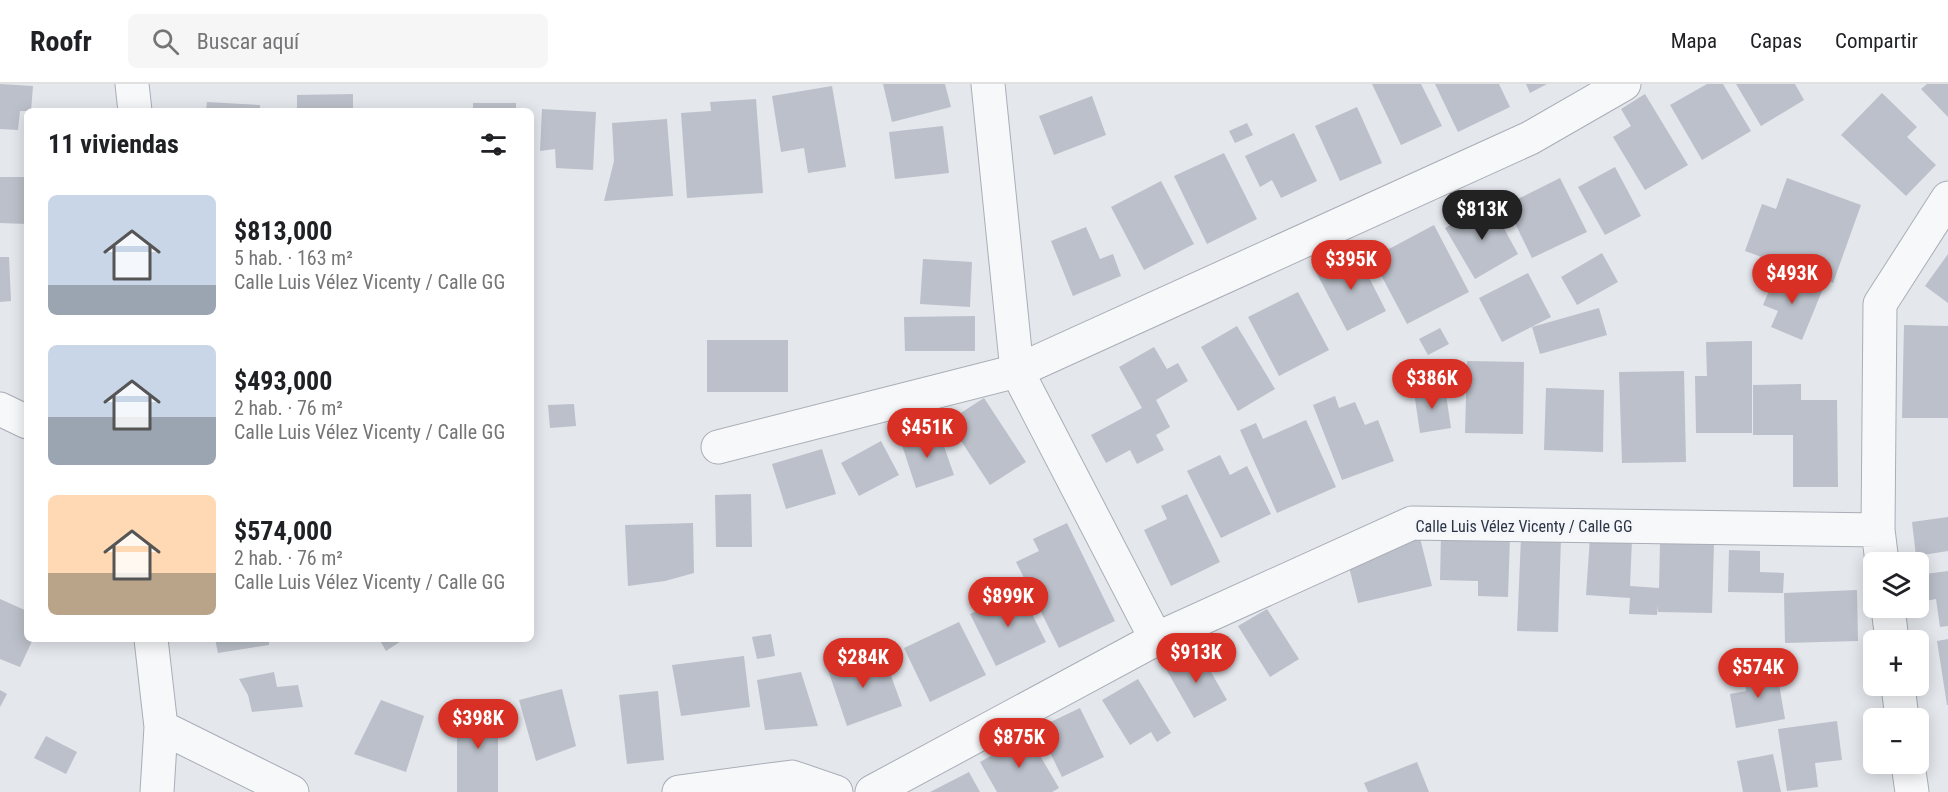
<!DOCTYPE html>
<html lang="es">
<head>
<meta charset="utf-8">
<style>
	body { margin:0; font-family:"Roboto Condensed",sans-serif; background:#f6f6f6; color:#202124; height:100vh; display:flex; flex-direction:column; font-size:22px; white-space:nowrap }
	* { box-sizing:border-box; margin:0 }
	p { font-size:20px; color:#757577 }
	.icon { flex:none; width:33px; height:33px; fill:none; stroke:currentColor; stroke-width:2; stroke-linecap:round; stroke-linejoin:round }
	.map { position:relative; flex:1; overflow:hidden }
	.drawer { position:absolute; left:24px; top:24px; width:510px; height:534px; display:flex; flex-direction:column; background:#fff; border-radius:9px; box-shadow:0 3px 15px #0003 }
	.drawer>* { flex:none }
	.controls { position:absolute; left:1863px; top:468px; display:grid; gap:12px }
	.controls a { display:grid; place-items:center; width:66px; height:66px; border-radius:9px; background:#fff; box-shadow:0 3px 15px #0003; font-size:30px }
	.price { position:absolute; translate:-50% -51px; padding:0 14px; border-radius:21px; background:#d93025; color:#fff; font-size:20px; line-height:39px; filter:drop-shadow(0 2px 3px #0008) }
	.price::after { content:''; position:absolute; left:50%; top:36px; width:18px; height:14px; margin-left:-9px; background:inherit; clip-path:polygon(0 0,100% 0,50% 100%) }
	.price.current { background:#222; color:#fff }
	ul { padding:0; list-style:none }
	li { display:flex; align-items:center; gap:18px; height:150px; padding:0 24px }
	li span { display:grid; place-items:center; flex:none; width:168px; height:120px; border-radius:9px; color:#555 }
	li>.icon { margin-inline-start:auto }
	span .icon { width:72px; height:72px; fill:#fffc; stroke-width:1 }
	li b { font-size:26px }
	h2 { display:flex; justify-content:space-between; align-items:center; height:72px; padding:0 24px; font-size:26px }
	header { display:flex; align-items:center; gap:36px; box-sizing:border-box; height:84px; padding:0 30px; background:#fff; border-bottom:2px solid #e0e0e0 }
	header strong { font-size:28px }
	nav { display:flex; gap:33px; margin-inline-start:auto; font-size:21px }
	.search { width:420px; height:54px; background:#f6f6f6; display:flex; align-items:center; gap:15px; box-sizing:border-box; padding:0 21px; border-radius:9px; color:#757577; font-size:22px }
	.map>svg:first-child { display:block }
	.building { fill:#bbc0ca }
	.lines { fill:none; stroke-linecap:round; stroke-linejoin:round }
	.minor-casing { stroke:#a9aeb7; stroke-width:35 }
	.minor { stroke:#f7f8fa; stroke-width:33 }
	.labels { text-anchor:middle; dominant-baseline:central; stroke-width:6; stroke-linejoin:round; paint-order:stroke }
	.street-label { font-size:16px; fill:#2b3445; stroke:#f4f6f9 }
</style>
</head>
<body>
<header>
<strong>Roofr</strong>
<div class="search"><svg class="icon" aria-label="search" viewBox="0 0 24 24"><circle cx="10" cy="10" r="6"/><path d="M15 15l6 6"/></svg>Buscar aquí</div>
<nav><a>Mapa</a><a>Capas</a><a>Compartir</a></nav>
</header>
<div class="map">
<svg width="1948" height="708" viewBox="0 0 1948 708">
	<rect width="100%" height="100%" fill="#e4e7ec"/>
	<path class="building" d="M0,0L33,2L31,27H20L18,46L0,45Z
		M883,0H945L951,23L892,38Z
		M1372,0H1421L1442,42L1401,61Z
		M1435,0H1499L1510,23L1458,48Z
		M1526,0H1547L1530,9Z
		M1707,0H1723L1751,47L1702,76L1670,21Z
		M1736,0H1795L1804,16L1761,42Z
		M1927,0H1948V33L1921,5Z
		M832,2L846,83L808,89L804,64L781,68L772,12Z
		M1882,9L1917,43L1907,53L1936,81L1906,112L1841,51Z
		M353,10V27H297V11Z
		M1645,10L1688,81L1645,106L1613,53L1631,42L1621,25Z
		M1092,12L1106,51L1054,71L1039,32Z
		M756,15L763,109L687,114L681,29L711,27L710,18Z
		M207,18L260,21V27H206Z
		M473,19H516V27H473Z
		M1357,23L1382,79L1340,97L1315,42Z
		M542,25L596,28L593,86L556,84L555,65L540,67Z
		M667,35L673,112L604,117L614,77L612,39Z
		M1247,39L1253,51L1235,59L1229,47Z
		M943,42L949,89L895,95L889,48Z
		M1294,49L1317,97L1281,114L1272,96L1260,103L1245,72Z
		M1224,69L1257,135L1207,160L1174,92Z
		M1615,83L1641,132L1605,151L1578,103Z
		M0,93H27V140L0,139Z
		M1560,94L1587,148L1532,174L1506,121Z
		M1787,94L1861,121L1833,199L1745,167L1762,120L1776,125Z
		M1161,97L1194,160L1144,186L1111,123Z
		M1490,119L1518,170L1475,195L1445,144Z
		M1434,141L1469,208L1407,240L1372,174Z
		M1086,143L1100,175L1113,170L1121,192L1073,212L1051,157Z
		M1356,168L1386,227L1347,247L1316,188Z
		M1602,169L1618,198L1577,221L1561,193Z
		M1948,170V219L1925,202Z
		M0,173H9L11,217L0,218Z
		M923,175L972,178L970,223L920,220Z
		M1777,188L1822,207L1802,256L1771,243L1778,227L1763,221Z
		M1528,189L1551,233L1502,258L1479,214Z
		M1298,208L1329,266L1279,292L1248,233Z
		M1599,224L1607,251L1540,270L1532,243Z
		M975,232V267H905L904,233Z
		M1904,241L1948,242V334H1902Z
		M1237,242L1275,305L1238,327L1201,263Z
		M1440,244L1449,260L1428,271L1419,255Z
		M707,256H788V308H707Z
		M1752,257V349H1696L1695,292H1707L1706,258Z
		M1154,263L1167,285L1178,279L1188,297L1156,316L1170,343L1156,351L1164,366L1137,380L1130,366L1106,379L1091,351L1142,324L1119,283Z
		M1467,277L1524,278L1523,350L1465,349Z
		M1684,287L1686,378L1622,379L1619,288Z
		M1801,300V316H1837L1838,403H1793V351H1753V301Z
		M1445,304L1451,344L1420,349L1414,308Z
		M1546,304L1604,306L1603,368L1544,366Z
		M1335,312L1339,324L1355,318L1365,341L1378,336L1394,377L1342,396L1313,321Z
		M984,314L1026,378L990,401L948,337Z
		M574,320L576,342L550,344L548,321Z
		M1306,336L1336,403L1277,429L1240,346L1256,339L1263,355Z
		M938,345L954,391L916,404L901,358Z
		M881,357L899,391L859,412L841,379Z
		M822,365L836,410L786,425L772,380Z
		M1220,371L1230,391L1247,382L1271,430L1221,454L1187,387Z
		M751,410L752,463H716L715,411Z
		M1187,410L1220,478L1171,502L1144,446L1167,435L1161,422Z
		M1948,433V467L1916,472L1912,438Z
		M693,439L694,489L665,497L628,502L625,441Z
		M1067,439L1115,537L1059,564L1016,478L1039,467L1033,455Z
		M1441,451L1510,453L1508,513L1478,512V497L1440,496Z
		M1521,453L1561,454L1558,548L1517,547Z
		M1590,453L1632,455L1630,502L1659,504L1660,458L1714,459L1712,529L1658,528V521L1657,531L1629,530L1630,514L1586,511Z
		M1420,454L1432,502L1358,519L1346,471Z
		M1729,466L1760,467V488L1784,489L1783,509L1728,508Z
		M1948,487V542L1940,543L1936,515L1920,518L1918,491Z
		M1020,506L1046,558L996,582L970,530Z
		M1857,506L1858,557L1785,559L1784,509Z
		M0,515L27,527V555H33L20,583L0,575Z
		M1267,525L1299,575L1270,593L1238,542Z
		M959,538L986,591L930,618L904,564Z
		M771,550L775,572L757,575L752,553Z
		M215,555H269V561L218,569Z
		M379,555H404L386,567Z
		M1948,555V621H1947L1937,557Z
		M1199,567L1227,616L1194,634L1166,585Z
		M866,570L871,583L886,578L902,622L847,642L827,583Z
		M744,572L750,623L681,632L672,581Z
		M1776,583L1785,635L1736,644L1730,610L1746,607L1743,589Z
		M274,588L277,603L298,601L303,623L252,628L248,611L239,595Z
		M801,588L818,642L765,646L757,596Z
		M1138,595L1171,649L1157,658L1151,648L1130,661L1102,616Z
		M562,605L576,662L536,677L519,616Z
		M0,606L7,610L0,623Z
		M658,607L664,676L627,680L619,611Z
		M381,616L424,632L406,688L354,670Z
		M498,622V708H457V626Z
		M1080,624L1104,673L1062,693L1038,644Z
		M1837,637L1842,676L1815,679L1818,703L1787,707L1778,645Z
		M1028,651L1059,704L1052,708H997L980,678Z
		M46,652L77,668L66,690L34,674Z
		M1773,670L1781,708H1743L1737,677Z
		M1417,678L1429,708H1368L1364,699Z
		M969,688L980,708H930Z"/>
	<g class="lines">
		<defs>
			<path id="minor" d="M132,0L135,27
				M988,0L1017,287L1156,555
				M0,325L27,338
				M718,363L1017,287L1530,54L1624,0
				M1882,478L1878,446L1880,220L1948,114
				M1888,524L1892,556
				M151,555L161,643L157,708
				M1898,602L1902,634
				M161,643L292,708
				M1908,680L1912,708
				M679,708L792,693L836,708
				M872,708L1156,555L1412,439L1878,446"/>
		</defs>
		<use href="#minor" class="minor-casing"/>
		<use href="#minor" class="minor"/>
	</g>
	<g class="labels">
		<g class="street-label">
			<text x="1524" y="442">Calle Luis Vélez Vicenty / Calle GG</text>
		</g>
	</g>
</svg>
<div class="controls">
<a><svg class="icon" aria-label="layers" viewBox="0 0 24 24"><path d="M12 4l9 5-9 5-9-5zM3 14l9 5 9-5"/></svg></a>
<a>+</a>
<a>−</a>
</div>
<b class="price current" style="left:1482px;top:157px">$813K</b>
<b class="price" style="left:1351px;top:207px">$395K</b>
<b class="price" style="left:1792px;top:221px">$493K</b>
<b class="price" style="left:1432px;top:326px">$386K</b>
<b class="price" style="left:927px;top:375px">$451K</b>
<b class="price" style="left:1008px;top:544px">$899K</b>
<b class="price" style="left:1196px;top:600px">$913K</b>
<b class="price" style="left:863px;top:605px">$284K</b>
<b class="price" style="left:1758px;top:615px">$574K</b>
<b class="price" style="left:478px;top:666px">$398K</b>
<b class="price" style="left:1019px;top:685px">$875K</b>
<section class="drawer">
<h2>11 viviendas<svg class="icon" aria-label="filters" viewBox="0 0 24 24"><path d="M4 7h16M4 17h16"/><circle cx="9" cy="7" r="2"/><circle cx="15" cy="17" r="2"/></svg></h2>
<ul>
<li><span style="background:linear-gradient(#c9d6e8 75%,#9aa5b1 0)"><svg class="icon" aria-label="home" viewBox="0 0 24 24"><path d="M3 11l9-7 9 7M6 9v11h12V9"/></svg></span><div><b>$813,000</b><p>5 hab. · 163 m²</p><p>Calle Luis Vélez Vicenty / Calle GG</p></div></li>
<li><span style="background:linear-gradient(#c9d6e8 60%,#9aa5b1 0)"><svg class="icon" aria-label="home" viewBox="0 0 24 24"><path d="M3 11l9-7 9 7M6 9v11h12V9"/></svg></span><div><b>$493,000</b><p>2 hab. · 76 m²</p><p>Calle Luis Vélez Vicenty / Calle GG</p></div></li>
<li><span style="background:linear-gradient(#ffd9b3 65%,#b9a48a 0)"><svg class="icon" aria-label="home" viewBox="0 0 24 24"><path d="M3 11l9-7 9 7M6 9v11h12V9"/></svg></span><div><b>$574,000</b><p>2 hab. · 76 m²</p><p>Calle Luis Vélez Vicenty / Calle GG</p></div></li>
</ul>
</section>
</div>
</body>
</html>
